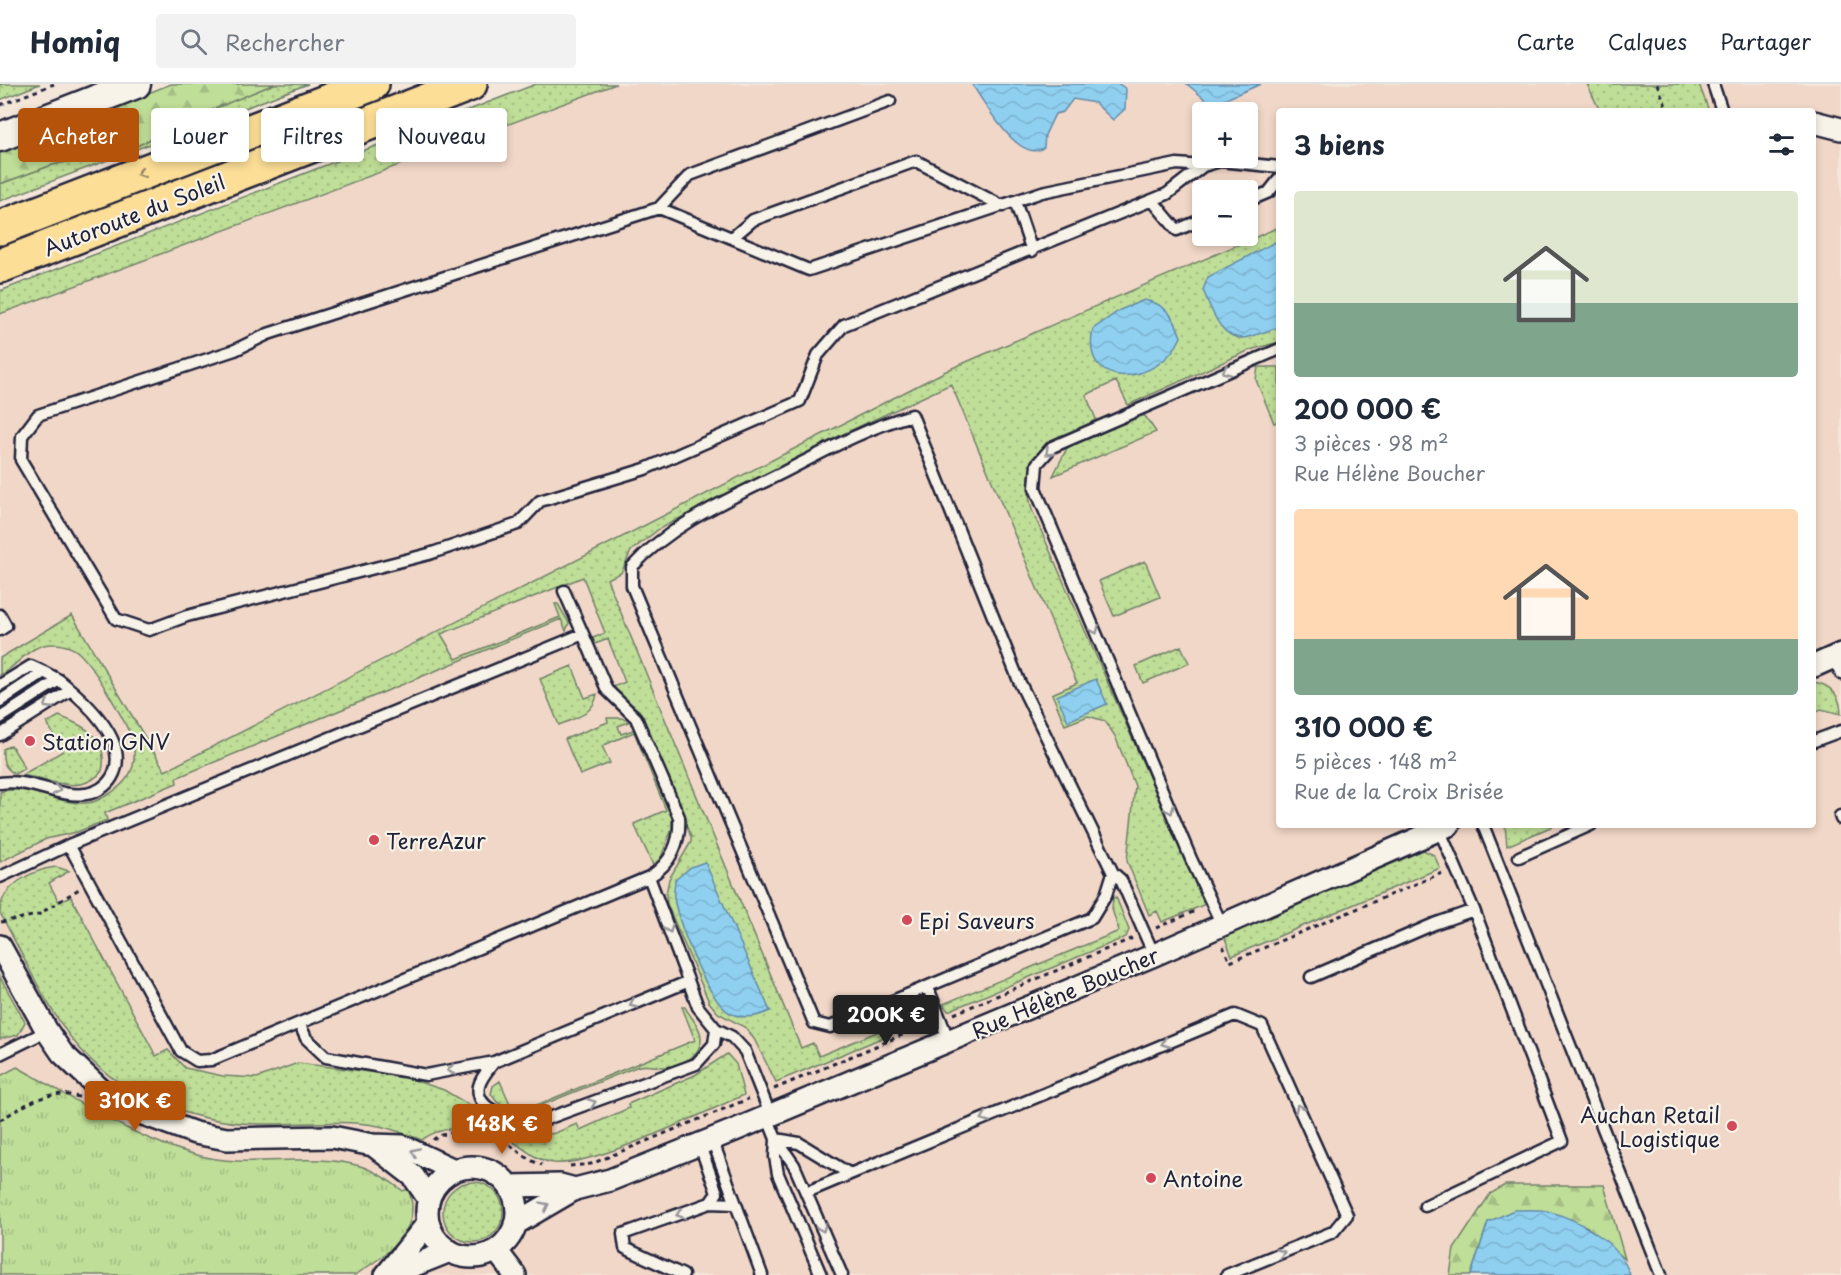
<!DOCTYPE html>
<html lang="fr">
<head>
<meta charset="utf-8">
<style>
	body { margin:0; font-family:"Playpen Sans",sans-serif; background:#f2f2f3; color:#1f2937; height:100vh; display:flex; flex-direction:column; font-size:22px; white-space:nowrap }
	* { box-sizing:border-box; margin:0 }
	p { font-size:20px; color:#747a83 }
	.icon { flex:none; width:33px; height:33px; fill:none; stroke:currentColor; stroke-width:2; stroke-linecap:round; stroke-linejoin:round }
	.map { position:relative; flex:1; overflow:hidden }
	.panel { position:absolute; left:1276px; top:24px; width:540px; height:720px; display:flex; flex-direction:column; background:#fff; border-radius:6px; box-shadow:0 3px 9px #0003 }
	.panel>* { flex:none }
	.banner { position:absolute; left:18px; top:24px; width:570px; height:54px; display:flex; gap:12px }
	.buttons { position:absolute; left:1192px; top:18px; display:grid; gap:12px }
	.buttons a { display:grid; place-items:center; width:66px; height:66px; border-radius:6px; background:#fff; box-shadow:0 3px 9px #0003; font-size:30px }
	.price { position:absolute; translate:-50% -51px; padding:0 14px; border-radius:6px; background:#b45309; color:#fff; font-size:20px; line-height:39px; filter:drop-shadow(0 2px 3px #0008) }
	.price::after { content:''; position:absolute; left:50%; top:36px; width:18px; height:14px; margin-left:-9px; background:inherit; clip-path:polygon(0 0,100% 0,50% 100%) }
	.price.on { background:#222; color:#fff }
	ul { padding:0; list-style:none }
	li { display:grid; align-content:center; gap:12px; height:318px; padding:0 18px }
	li span { display:grid; place-items:center; height:186px; border-radius:6px; color:#555 }
	li>.icon { margin-inline-start:auto }
	span .icon { width:108px; height:108px; fill:#fffc; stroke-width:1 }
	li b { font-size:26px }
	h2 { display:flex; justify-content:space-between; align-items:center; height:72px; padding:0 18px; font-size:26px }
	.chip { padding:0 21px; border-radius:6px; background:#fff; box-shadow:0 3px 9px #0003; font-size:21px; line-height:54px }
	.chip.on { background:#b45309; color:#fff }
	header { display:flex; align-items:center; gap:36px; box-sizing:border-box; height:84px; padding:0 30px; background:#fff; border-bottom:2px solid #e0e1e3 }
	header strong { font-size:28px }
	nav { display:flex; gap:33px; margin-inline-start:auto; font-size:21px }
	.search { width:420px; height:54px; background:#f2f2f3; display:flex; align-items:center; gap:15px; box-sizing:border-box; padding:0 21px; border-radius:6px; color:#747a83; font-size:22px }
	.map>svg:first-child { display:block }
	.built { fill:#f1d7c7; fill-rule:evenodd }
	.grass { fill:url(#grass-dots); stroke:#708069; stroke-width:1.5 }
	.forest { fill:url(#forest-firs); stroke:#708069; stroke-width:1.5 }
	.park { fill:url(#park-tufts); stroke:#708069; stroke-width:1.5 }
	.water { fill:url(#water-waves); stroke:#638aa8; stroke-width:1.5 }
	.lines { fill:none; stroke-linecap:round; stroke-linejoin:round }
	.lane-casing { stroke:#22223b; stroke-width:15 }
	.street-casing { stroke:#22223b; stroke-width:26 }
	.secondary-casing { stroke:#22223b; stroke-width:33 }
	.highway-casing { stroke:#22223b; stroke-width:38 }
	.path { stroke:#22223b; stroke-width:3; stroke-dasharray:4.5 4.5; stroke-linecap:butt }
	.lane { stroke:#f7f3e8; stroke-width:10 }
	.street { stroke:#f7f3e8; stroke-width:21 }
	.secondary { stroke:#f7f3e8; stroke-width:28 }
	.highway { stroke:#fcde96; stroke-width:33 }
	.oneway { stroke:#8f8068 }
	.oneway2 { stroke:#97959a }
	.poi-dot { fill:#d1495b; stroke:#f7f3e8; stroke-width:2 }
	.labels { text-anchor:middle; dominant-baseline:central; stroke-width:4.5; stroke-linejoin:round; paint-order:stroke }
	.street-label { font-size:21px; fill:#22223b; stroke:#f7f3e8 }
	.poi-label { font-size:21px; fill:#22223b; stroke:#f7f3e8; text-anchor:start }
</style>
</head>
<body>
<header>
<strong>Homiq</strong>
<div class="search"><svg class="icon" aria-label="search" viewBox="0 0 24 24"><circle cx="10" cy="10" r="6"/><path d="M15 15l6 6"/></svg>Rechercher</div>
<nav><a>Carte</a><a>Calques</a><a>Partager</a></nav>
</header>
<div class="map">
<svg width="1841" height="1191" viewBox="0 0 1841 1191">
	<defs>
		<pattern id="grass-dots" width="8" height="8" patternUnits="userSpaceOnUse" patternTransform="scale(1.5)"><rect width="8" height="8" fill="#bfde97"/><path d="M2 2h.1M6 6h.1" fill="none" stroke="#a4be83" stroke-width="1.8" stroke-linecap="round"/></pattern>
		<pattern id="forest-firs" width="22" height="20" patternUnits="userSpaceOnUse" patternTransform="scale(1.5)"><rect width="22" height="20" fill="#bfde97"/><path d="M5 1l3.5 6h-7zM16 11l3.5 6h-7z" fill="#a4be83"/></pattern>
		<pattern id="park-tufts" width="24" height="20" patternUnits="userSpaceOnUse" patternTransform="scale(1.5)"><rect width="24" height="20" fill="#bfde97"/><path d="M3 7l-1-3M5 7V3M7 7l1-3M15 17l-1-3M17 17v-4M19 17l1-3" fill="none" stroke="#a4be83"/></pattern>
		<pattern id="water-waves" width="16" height="10" patternUnits="userSpaceOnUse" patternTransform="scale(1.5)"><rect width="16" height="10" fill="#8fd0f0"/><path d="M0 5q4-4 8 0t8 0" fill="none" stroke="#7bb2cf"/></pattern>
	</defs>
	<rect width="100%" height="100%" fill="#f4e6d9"/>
	<filter id="ink" filterUnits="userSpaceOnUse"><feTurbulence type="fractalNoise" baseFrequency=".0167" numOctaves="2"/><feDisplacementMap in="SourceGraphic" scale="12" xChannelSelector="R" yChannelSelector="G"/><feConvolveMatrix kernelMatrix="1 2 1 2 8 2 1 2 1" color-interpolation-filters="sRGB"/></filter>
	<g filter="url(#ink)">
		<path class="built" d="M588,0H1841V1191H0V228ZM1280,27H1814V741H1280ZM1203,28H1248V74H1203ZM1203,106H1248V152H1203Z"/>
		<path class="grass" d="M0,0H40L0,16Z
			M274,0H308L0,117V100L52,81L131,65L192,34Z
			M536,0H616L0,230V207Z
			M1587,0H1699L1709,27H1600Z
			M1279,143V258L1250,266L1128,321L1116,297L1086,311L1096,335C1085,344 1070,347 1058,354C1028,370 1024,395 1032,426L1205,820L1201,822L1162,838L1157,827L1149,831L1127,777L1135,702L1115,652L1105,637L1088,632L1065,641L1052,610L1077,599L951,300L843,350L659,445L631,467L621,489L607,495L801,964L813,959L819,972L923,929L925,936L776,998L754,955L746,944L718,929L709,918L667,820L666,810L669,795L691,758V753L639,626L623,615L613,603L625,598L608,555L595,560L593,554L605,549L583,493L441,550L456,575L560,533L555,520H558L569,539L566,547L561,535L176,694L177,699L105,729L107,736L77,748L46,755L0,778V708C32,698 71,729 98,716C113,709 128,699 133,682C135,671 135,660 130,650C121,630 95,584 79,569C73,563 62,560 54,560C30,559 19,581 0,591V574L72,531L165,687L950,285Z
			M1258,283H1279V337L1274,339L1256,296Z
			M1135,331L1145,332L1156,348L1053,392L1069,360Z
			M1145,477L1160,513L1114,532L1099,497Z
			M1181,562L1189,579L1143,599L1136,582Z
			M572,582L585,614L597,610C594,630 576,634 559,641L540,595Z
			M1814,598C1832,601 1841,613 1841,630L1821,625L1814,629Z
			M59,632C86,642 109,655 102,687C82,712 49,696 22,691L63,667L47,639Z
			M607,634H622L628,638L618,642L621,650L636,645L672,732V744L660,776L653,781L634,740L666,726L634,648L602,662L610,679L580,691L565,655L608,638Z
			M11,661L25,684L15,690C4,684 2,677 3,665Z
			M1505,741H1555L1507,762Z
			M1423,766L1434,771L1440,784L1232,872L1224,852Z
			M56,783L69,787L49,799L59,818L71,813L156,972L168,966L185,984L223,992L257,994L298,979L401,992L444,1006L509,1045L534,1053L555,1049L577,1040L580,1046L629,1024L628,1020L695,991L727,970L736,980L744,1011C702,1029 593,1083 554,1079C533,1076 522,1062 506,1053C483,1041 442,1040 422,1056C408,1051 393,1045 379,1042C340,1035 300,1041 261,1040C191,1039 116,1012 72,955C43,917 23,871 0,829C0,802 32,786 56,783Z
			M1116,813L1129,846L1126,853L948,927L943,920L1119,847L1112,825L1113,815Z
			M0,893L25,938L18,951L0,955Z
			M682,923H685C689,931 697,939 700,948C706,967 686,981 669,983C657,984 648,979 636,983L520,1030H515L695,956Z
			M500,997L514,1029L497,1018L491,1010L493,1002Z
			M443 1128a30 30 0 1 1 60 0a30 30 0 1 1-60 0Z"/>
		<path class="forest" d="M171,0H274L192,34L131,65L52,81L0,100V68Z
			M1505,1101H1604L1625,1175L1586,1142L1488,1138L1471,1191H1450L1454,1165L1490,1110Z"/>
		<path class="park" d="M17,983C76,1015 131,1054 197,1071C250,1086 307,1067 360,1082C376,1087 390,1097 403,1107L408,1105C425,1146 386,1171 355,1191H0V992Z"/>
		<path class="water" d="M972,0H1119L1126,5L1125,25L1113,36L1095,19L1073,15L1063,28L1055,30L1045,51L1044,63C1021,83 982,16 972,0Z
			M1187,0H1261L1212,21Z
			M1279,156V243C1269,246 1258,251 1248,253C1221,260 1211,224 1203,206L1208,193Z
			M1144,216C1166,220 1174,232 1181,253C1160,302 1079,309 1093,245L1120,226Z
			M1096,595L1107,620L1068,637L1057,612Z
			M705,778L770,927C757,933 744,936 730,929C707,916 679,840 674,814C673,808 675,802 675,796L691,783Z
			M1514,1126C1524,1126 1537,1125 1547,1127C1579,1135 1620,1159 1630,1191H1471L1488,1138Z"/>
		<g class="lines">
			<defs>
				<path id="lane" d="M1713,0L1722,27
					M1203,82L1167,110L844,241L818,271L800,317L645,385L540,417L518,440L429,470L187,532L149,546L116,535L21,376L22,352L38,331L235,266L268,250L659,124L809,186L1042,108L1177,80L1203,82L1220,77L1280,83
					M1152,116L1177,146L1203,135
					M1015,117L1032,167
					M1248,117L1269,108L1280,94
					M659,124L690,91L890,17
					M732,154L753,136L916,77L1002,122
					M912,331L1019,597L1113,789L1106,811L1092,834L830,943L814,939L632,502V483C672,439 730,415 782,389C825,367 866,344 912,331Z
					M564,507L583,550
					M0,531L6,542L0,546
					M583,550L607,606L636,634L679,733C681,758 671,780 649,793L211,976L197,977L181,967L69,761Z
					M1834,573L1841,590
					M0,601L31,582L44,588
					M0,617L44,588L59,596
					M0,634L59,596C84,616 132,658 112,693C107,702 96,709 86,710C57,714 30,694 0,699
					M0,651L71,606
					M1814,657L1841,647
					M1840,732L1841,735
					M1483,741L1661,1191
					M1519,773L1591,741
					M1113,789L1121,796L1154,871
					M0,793L69,761
					M649,793L698,923L716,945L732,953L745,967L770,1030
					M1222,841L1191,775L1035,404L1037,380L1052,363L1280,265
					M1311,893L1434,840L1474,826
					M928,904L949,957
					M300,941L306,954L326,973L426,991L494,978L687,898
					M0,970L47,947
					M494,978C489,985 481,993 479,1002C473,1029 523,1039 541,1037L696,980L714,960L716,945
					M767,1032L776,1055L775,1073L778,1090L821,1191
					M712,1055L762,1191
					M776,1055L799,1059L850,1090L1235,931L1262,942L1347,1131L1333,1148L1227,1191
					M776,1055L794,1081L842,1191
					M807,1108L850,1090
					M710,1119L734,1120
					M1425,1122L1562,1057L1474,826L1439,745
					M683,1191L625,1164L623,1150L710,1119L717,1109L699,1059"/>
				<path id="street" d="M1814,38L1841,45
					M1814,582L1841,570
					M0,862L47,947L62,969L101,1006L143,1030L195,1049L227,1055L332,1053L373,1061L402,1062L454,1086
					M373,1061L413,1092L428,1114
					M427 1128a45 45 0 1 1 90 0a45 45 0 1 1-90 0Z
					M509,1102L560,1101L575,1105
					M515,1140L575,1105L610,1096L735,1046L1154,871L1449,741
					M496,1166L515,1191
					M386,1191L428,1139
					M390,1191L450,1167"/>
				<path id="secondary" d="M0,53L136,0"/>
				<path id="highway" d="M0,144L372,0
					M0,182L470,0"/>
			</defs>
			<use href="#lane" class="lane-casing"/>
			<use href="#street" class="street-casing"/>
			<use href="#secondary" class="secondary-casing"/>
			<use href="#highway" class="highway-casing"/>
			<path class="path" d="M1657,0L1667,24
				M0,21L54,0
				M1,838L38,831L79,805
				M1156,844L1193,828L1197,830
				M1223,862L1230,878L1442,789
				M954,930L1133,854
				M774,1005L928,940
				M0,1036C26,1021 50,1002 81,1014
				M433,1056C446,1044 483,1048 498,1054C514,1061 525,1076 542,1081
				M570,1082L591,1080L748,1015"/>
			<use href="#lane" class="lane"/>
			<use href="#street" class="street"/>
			<use href="#secondary" class="secondary"/>
			<use href="#highway" class="highway"/>
		</g>
		<defs><path id="oneway-chevron" d="M-2-3.5L2.5 0L-2 3.5" fill="none" stroke-width="1.6" stroke-linecap="round" stroke-linejoin="round" transform="scale(1.5)"/></defs>
		<use class="oneway" href="#oneway-chevron" transform="translate(141 89) rotate(159)"/>
		<g class="oneway2">
			<use href="#oneway-chevron" transform="translate(1226 287) rotate(156)"/>
			<use href="#oneway-chevron" transform="translate(1049 368) rotate(137)"/>
			<use href="#oneway-chevron" transform="translate(1095 546) rotate(67)"/>
			<use href="#oneway-chevron" transform="translate(48 621) rotate(148)"/>
			<use href="#oneway-chevron" transform="translate(57 706) rotate(12)"/>
			<use href="#oneway-chevron" transform="translate(1170 726) rotate(67)"/>
			<use href="#oneway-chevron" transform="translate(669 845) rotate(68)"/>
			<use href="#oneway-chevron" transform="translate(633 920) rotate(157)"/>
			<use href="#oneway-chevron" transform="translate(1165 959) rotate(158)"/>
			<use href="#oneway-chevron" transform="translate(451 986) rotate(170)"/>
			<use href="#oneway-chevron" transform="translate(592 1019) rotate(-20)"/>
			<use href="#oneway-chevron" transform="translate(1299 1024) rotate(-114)"/>
			<use href="#oneway-chevron" transform="translate(985 1034) rotate(158)"/>
			<use href="#oneway-chevron" transform="translate(415 1068) rotate(-157)"/>
			<use href="#oneway-chevron" transform="translate(545 1122) rotate(-27)"/>
			<use href="#oneway-chevron" transform="translate(680 1130) rotate(160)"/>
			<use href="#oneway-chevron" transform="translate(822 1144) rotate(67)"/>
			<use href="#oneway-chevron" transform="translate(1281 1169) rotate(-22)"/>
		</g>
	</g>
	<g class="poi-dot">
		<circle cx="30" cy="657" r="6"/>
		<circle cx="374" cy="756" r="6"/>
		<circle cx="907" cy="836" r="6"/>
		<circle cx="1732" cy="1042" r="6"/>
		<circle cx="1151" cy="1094" r="6"/>
	</g>
	<g class="labels">
		<g class="street-label">
			<text transform="translate(134 130) rotate(-21)">Autoroute du Soleil</text>
			<text transform="translate(1065 908) rotate(-23)">Rue Hélène Boucher</text>
		</g>
		<g class="poi-label">
			<text x="42" y="657">Station GNV</text>
			<text x="386" y="756">TerreAzur</text>
			<text x="919" y="836">Epi Saveurs</text>
			<text x="1720" y="1030" text-anchor="end">Auchan Retail<tspan x="1720" dy="24">Logistique</tspan></text>
			<text x="1163" y="1094">Antoine</text>
		</g>
	</g>
</svg>
<div class="buttons">
<a>+</a>
<a>−</a>
</div>
<b class="price on" style="left:886px;top:962px">200K €</b>
<b class="price" style="left:135px;top:1048px">310K €</b>
<b class="price" style="left:502px;top:1071px">148K €</b>
<div class="banner">
<a class="chip on">Acheter</a>
<a class="chip">Louer</a>
<a class="chip">Filtres</a>
<a class="chip">Nouveau</a>
</div>
<section class="panel">
<h2>3 biens<svg class="icon" aria-label="filters" viewBox="0 0 24 24"><path d="M4 7h16M4 17h16"/><circle cx="9" cy="7" r="2"/><circle cx="15" cy="17" r="2"/></svg></h2>
<ul>
<li><span style="background:linear-gradient(#dfe7d0 60%,#7fa58c 0)"><svg class="icon" aria-label="home" viewBox="0 0 24 24"><path d="M3 11l9-7 9 7M6 9v11h12V9"/></svg></span><div><b>200 000 €</b><p>3 pièces · 98 m²</p><p>Rue Hélène Boucher</p></div></li>
<li><span style="background:linear-gradient(#ffd9b3 70%,#7fa58c 0)"><svg class="icon" aria-label="home" viewBox="0 0 24 24"><path d="M3 11l9-7 9 7M6 9v11h12V9"/></svg></span><div><b>310 000 €</b><p>5 pièces · 148 m²</p><p>Rue de la Croix Brisée</p></div></li>
</ul>
</section>
</div>
</body>
</html>
